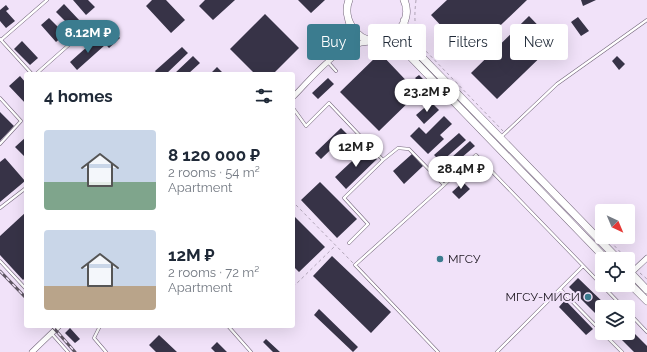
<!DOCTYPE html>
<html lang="en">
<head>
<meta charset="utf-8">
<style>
	body { margin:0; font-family:Raleway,sans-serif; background:#f6f6f7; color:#1f2937; height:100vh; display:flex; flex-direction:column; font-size:15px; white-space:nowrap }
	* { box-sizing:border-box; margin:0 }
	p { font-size:13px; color:#747a83 }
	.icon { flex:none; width:22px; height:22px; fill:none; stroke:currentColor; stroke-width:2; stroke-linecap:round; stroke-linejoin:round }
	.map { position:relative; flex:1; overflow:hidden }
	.details { position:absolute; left:24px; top:72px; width:271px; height:256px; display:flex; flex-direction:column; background:#fff; border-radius:4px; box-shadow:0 4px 16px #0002 }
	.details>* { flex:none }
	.hud { position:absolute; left:307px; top:24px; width:280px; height:36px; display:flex; gap:8px }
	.needle { width:26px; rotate:136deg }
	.tools { position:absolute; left:595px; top:204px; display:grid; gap:8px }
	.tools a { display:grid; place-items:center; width:40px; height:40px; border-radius:4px; background:#fff; box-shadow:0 4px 16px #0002; font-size:20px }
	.price { position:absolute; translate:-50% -34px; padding:0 9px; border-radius:14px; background:#fff; color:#222; font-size:13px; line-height:26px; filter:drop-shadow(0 1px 2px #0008) }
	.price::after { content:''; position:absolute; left:50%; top:24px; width:12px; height:9px; margin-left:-6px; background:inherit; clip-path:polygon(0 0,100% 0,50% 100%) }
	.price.active { background:#3b7c8f; color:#fff }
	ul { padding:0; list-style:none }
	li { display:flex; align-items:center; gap:12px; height:100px; padding:0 20px }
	li span { display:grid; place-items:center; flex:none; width:112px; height:80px; border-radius:4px; color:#555 }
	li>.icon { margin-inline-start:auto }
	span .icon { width:48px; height:48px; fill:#fffc; stroke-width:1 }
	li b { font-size:17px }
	h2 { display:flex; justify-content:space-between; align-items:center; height:48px; padding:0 20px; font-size:17px }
	.tag { padding:0 14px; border-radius:4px; background:#fff; box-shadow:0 4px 16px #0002; font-size:14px; line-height:36px }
	.tag.active { background:#3b7c8f; color:#fff }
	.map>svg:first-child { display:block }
	.building { fill:#373347 }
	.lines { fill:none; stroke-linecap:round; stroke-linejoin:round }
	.service-casing { stroke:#73667a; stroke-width:3.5 }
	.minor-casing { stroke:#73667a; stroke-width:6 }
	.secondary-casing { stroke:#73667a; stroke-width:8 }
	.path { stroke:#b0a4b7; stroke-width:1; stroke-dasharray:3 3; stroke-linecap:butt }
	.service { stroke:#fff; stroke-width:2.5 }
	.minor { stroke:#fff; stroke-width:5 }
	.secondary { stroke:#fff; stroke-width:7 }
	.rail-casing { stroke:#5f5663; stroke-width:3 }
	.rail { stroke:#f1e2f9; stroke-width:1.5; stroke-dasharray:4.5; stroke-linecap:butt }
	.poi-dot { fill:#3b7c8f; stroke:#f1e2f9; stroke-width:1.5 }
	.labels { text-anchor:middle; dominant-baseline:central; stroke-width:4; stroke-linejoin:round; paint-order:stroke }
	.poi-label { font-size:12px; fill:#1c161f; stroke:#f1e2f9; text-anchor:start }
</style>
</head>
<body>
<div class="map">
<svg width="647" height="352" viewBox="0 0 647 352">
	<rect width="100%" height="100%" fill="#f1e2f9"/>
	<path class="building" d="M73,0H88L95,7L86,15Z
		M152,0H166L185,20L171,33L146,6Z
		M205,0H235L213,20L199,6Z
		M298,0H325L311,13Z
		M447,0H527L482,43L472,33L459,45L431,15Z
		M581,0H596L583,6Z
		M64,4L80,21L72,28L56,12Z
		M6,5L9,9L6,11L15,21L6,28L0,21V10Z
		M265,14L299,48L273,74H255L230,49Z
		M529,16L555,43L497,99L471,73Z
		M578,17L589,31L581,36L571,22Z
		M49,18L65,34L56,42L41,25Z
		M110,27L120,38L109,48L99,37Z
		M98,37L105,45L77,70L70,62Z
		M22,41L38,58L30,65L14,49Z
		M182,47L188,53L166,74H157L155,71Z
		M380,53L418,93L379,131L340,92Z
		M193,56L200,63L188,74H174Z
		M617,56L625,64L619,70L612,61Z
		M217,67L224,74H210Z
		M419,75L426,82L423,86L415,78Z
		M20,76L26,83V104L9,86Z
		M328,78L334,84L318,99L312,93Z
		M431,102L439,110L424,124L416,115Z
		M0,112L14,126L0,141Z
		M444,116L452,124L440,135L444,139L428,154L410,136L419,127L426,134Z
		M341,128L347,134L321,159L315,153Z
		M459,133L466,140L441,162L434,155Z
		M26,137V158L15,147Z
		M470,141L475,146L446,171L442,166Z
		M366,148L377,159L346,189L335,177Z
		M412,154L423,166L404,184L393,171Z
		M5,158L25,181L0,202V162Z
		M320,182L357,219L337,238L301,200Z
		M463,182L470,189L459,199L452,192Z
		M26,212V277L23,280L0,255V236Z
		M293,215L325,247L299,272L293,266Z
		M332,256L391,312L371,333L313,276Z
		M578,278L608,307H602V320L569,287Z
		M565,300L593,329L586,335L559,307Z
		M319,309L358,347L353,352L314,315Z
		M628,327L647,346V352H634L615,333H628Z
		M70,328L80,339L75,343L65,333Z
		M159,335L177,352H156L149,345Z
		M266,339L280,352H273L263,342Z
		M217,342L227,352H215L211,348Z"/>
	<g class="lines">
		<defs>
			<path id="service" d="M0,39L32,74
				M1,40L47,0
				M328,62L336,71
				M36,74L89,27
				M0,98L21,121L0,144
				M293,108L306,126L329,103L383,160L398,148L409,149L444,185L476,155L623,307
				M501,137L557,84L647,20
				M0,208L26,188
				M349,243L368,224L344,198L383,160
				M0,261L26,289
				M583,266L560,289L602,332
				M628,312L647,332
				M100,326L94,338L106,352
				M228,326L251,352
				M603,333L622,352
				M52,334L68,352
				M438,352L355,265L444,185
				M497,352L560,289"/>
			<path id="minor" d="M339,50L347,36L349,22
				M293,97C314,76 338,43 370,42
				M631,273L647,258
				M32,352L59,326"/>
			<path id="secondary" d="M349,0C342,17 355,41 375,41C396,42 413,19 404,0
				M404,21L405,34L411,46L618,259
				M384,40L395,43L402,48L606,259
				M628,270L647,290
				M628,282L647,301"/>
		</defs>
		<use href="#service" class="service-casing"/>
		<use href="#minor" class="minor-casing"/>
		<use href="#secondary" class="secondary-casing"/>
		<path class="path" d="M416,0C414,17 414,31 422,47L503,131
			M296,205L353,263
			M598,229L602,233
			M606,237L627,259
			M628,260L632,265
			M640,273L647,279
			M293,287L335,246"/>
		<use href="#service" class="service"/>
		<use href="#minor" class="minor"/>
		<use href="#secondary" class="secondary"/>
		<defs>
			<path id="rail" d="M0,271L26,298
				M52,326L75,352"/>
		</defs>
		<use href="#rail" class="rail-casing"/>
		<use href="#rail" class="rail"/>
	</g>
	<g class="poi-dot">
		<circle cx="440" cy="259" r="4"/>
		<circle cx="588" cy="297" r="4"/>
	</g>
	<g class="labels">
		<g class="poi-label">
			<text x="448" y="259">МГСУ</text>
			<text x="580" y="297" text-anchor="end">МГСУ-МИСИ</text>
		</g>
	</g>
</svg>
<div class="tools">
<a><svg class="needle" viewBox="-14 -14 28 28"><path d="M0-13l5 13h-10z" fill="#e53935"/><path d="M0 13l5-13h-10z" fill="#747a83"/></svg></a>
<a><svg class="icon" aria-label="locate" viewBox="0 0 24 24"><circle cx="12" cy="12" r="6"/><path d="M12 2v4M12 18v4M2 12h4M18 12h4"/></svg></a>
<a><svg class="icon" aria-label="layers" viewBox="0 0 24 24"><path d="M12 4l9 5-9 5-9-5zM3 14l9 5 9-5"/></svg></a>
</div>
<b class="price active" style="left:88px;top:54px">8.12M ₽</b>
<b class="price" style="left:427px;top:113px">23.2M ₽</b>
<b class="price" style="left:356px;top:168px">12M ₽</b>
<b class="price" style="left:461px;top:190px">28.4M ₽</b>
<div class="hud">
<a class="tag active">Buy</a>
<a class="tag">Rent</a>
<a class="tag">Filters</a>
<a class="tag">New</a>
</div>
<section class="details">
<h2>4 homes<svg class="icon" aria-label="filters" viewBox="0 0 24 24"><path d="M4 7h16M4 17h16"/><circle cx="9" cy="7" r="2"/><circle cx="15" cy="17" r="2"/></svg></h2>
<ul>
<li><span style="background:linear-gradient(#c9d6e8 65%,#7fa58c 0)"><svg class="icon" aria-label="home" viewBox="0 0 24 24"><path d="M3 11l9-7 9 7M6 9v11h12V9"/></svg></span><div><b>8 120 000 ₽</b><p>2 rooms · 54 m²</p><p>Apartment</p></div></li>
<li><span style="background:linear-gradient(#c9d6e8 70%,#b9a48a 0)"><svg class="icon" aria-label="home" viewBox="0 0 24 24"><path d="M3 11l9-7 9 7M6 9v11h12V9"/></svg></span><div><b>12M ₽</b><p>2 rooms · 72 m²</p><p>Apartment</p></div></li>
</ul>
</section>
</div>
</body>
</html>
